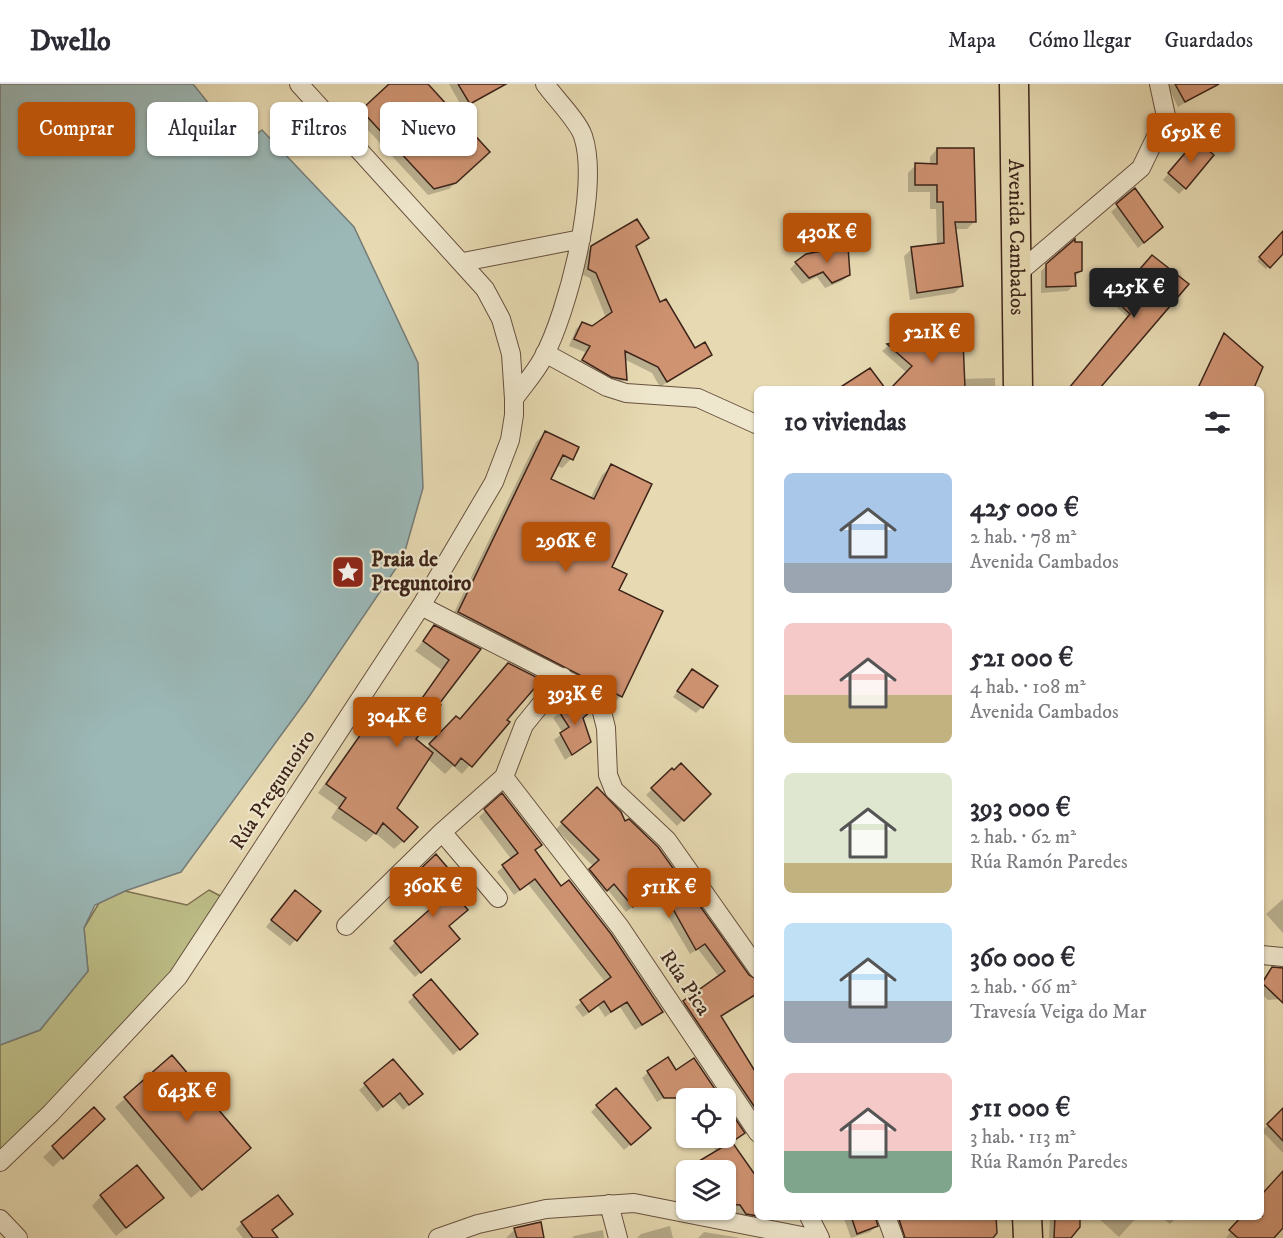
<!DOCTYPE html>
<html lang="es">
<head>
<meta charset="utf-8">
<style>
	body { margin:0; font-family:"IM FELL DW Pica",serif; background:#f7f7f7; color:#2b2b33; height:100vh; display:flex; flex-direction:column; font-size:22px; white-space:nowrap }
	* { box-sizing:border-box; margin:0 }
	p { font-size:20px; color:#7c7c81 }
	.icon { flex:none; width:33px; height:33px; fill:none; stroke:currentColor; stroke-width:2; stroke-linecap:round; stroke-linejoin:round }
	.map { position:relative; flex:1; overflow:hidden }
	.drawer { position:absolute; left:754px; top:302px; width:510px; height:834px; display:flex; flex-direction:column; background:#fff; border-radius:9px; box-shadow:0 2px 4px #0004 }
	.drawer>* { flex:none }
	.top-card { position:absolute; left:18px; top:18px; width:570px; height:54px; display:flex; gap:12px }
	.controls { position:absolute; left:676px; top:1004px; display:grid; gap:12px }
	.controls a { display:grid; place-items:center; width:60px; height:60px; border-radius:9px; background:#fff; box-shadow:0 2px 4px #0004; font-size:30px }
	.price { position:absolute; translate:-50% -51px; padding:0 14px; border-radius:6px; background:#b45309; color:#fff; font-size:20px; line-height:39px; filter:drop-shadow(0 2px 3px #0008) }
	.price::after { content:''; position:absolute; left:50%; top:36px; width:18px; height:14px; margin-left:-9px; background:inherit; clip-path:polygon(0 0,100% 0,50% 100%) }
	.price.current { background:#222; color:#fff }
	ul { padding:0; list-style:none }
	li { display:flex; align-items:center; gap:18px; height:150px; padding:0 30px }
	li span { display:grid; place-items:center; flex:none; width:168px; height:120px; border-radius:9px; color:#555 }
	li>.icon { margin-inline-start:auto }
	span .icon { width:72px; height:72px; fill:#fffc; stroke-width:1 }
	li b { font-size:26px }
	h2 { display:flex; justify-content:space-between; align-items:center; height:72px; padding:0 30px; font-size:26px }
	.tag { padding:0 21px; border-radius:9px; background:#fff; box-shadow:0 2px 4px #0004; font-size:21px; line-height:54px }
	.tag.current { background:#b45309; color:#fff }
	header { display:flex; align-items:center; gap:36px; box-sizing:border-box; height:84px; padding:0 30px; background:#fff; border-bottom:2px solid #e1e1e2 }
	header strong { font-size:28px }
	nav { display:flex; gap:33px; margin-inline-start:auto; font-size:21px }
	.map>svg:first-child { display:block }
	.green { fill:#bdbd87; stroke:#7c7050; stroke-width:1.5 }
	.water { fill:#9bb8b7; stroke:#757c78; stroke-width:1.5 }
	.shadow { fill:#0003 }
	.building { fill:#cf9372; stroke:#3c2319; stroke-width:1.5 }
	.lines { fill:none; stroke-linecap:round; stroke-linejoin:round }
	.minor-casing { stroke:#67513f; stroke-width:20 }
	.primary-casing { stroke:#3c2319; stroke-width:31 }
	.minor { stroke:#efe7cd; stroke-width:18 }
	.primary { stroke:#e7dab2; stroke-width:28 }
	.labels { text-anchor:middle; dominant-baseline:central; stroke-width:4.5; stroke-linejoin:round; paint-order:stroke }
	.street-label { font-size:21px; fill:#3c2319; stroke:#efe7cd }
	.poi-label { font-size:21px; font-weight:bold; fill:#3c2319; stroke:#efe7cd; text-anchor:start }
</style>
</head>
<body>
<header>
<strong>Dwello</strong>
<nav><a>Mapa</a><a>Cómo llegar</a><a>Guardados</a></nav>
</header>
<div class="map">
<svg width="1283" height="1154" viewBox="0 0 1283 1154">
	<rect width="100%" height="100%" fill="#e7dab2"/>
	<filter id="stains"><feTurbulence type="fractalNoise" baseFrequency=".00333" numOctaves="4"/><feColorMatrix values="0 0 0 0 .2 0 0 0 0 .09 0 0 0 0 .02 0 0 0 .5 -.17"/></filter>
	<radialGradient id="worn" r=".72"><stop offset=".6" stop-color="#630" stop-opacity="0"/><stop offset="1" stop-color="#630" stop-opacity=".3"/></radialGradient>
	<path class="green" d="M209,806L228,816L178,893L0,1072V961L40,946L88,887L84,844L99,819L125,807L187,821Z"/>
	<path class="water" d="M0,0H193L242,61L262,46L354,143L418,279L423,404L403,474L306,617L181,788L125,807L95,821L84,844L88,887L40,946L0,961Z"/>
	<path class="shadow" d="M391,0H426L488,68L449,105L428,111L356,33Z
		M449,0H508L463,25Z
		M1167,0H1208L1210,3L1178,23Z
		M1190,64L1185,104L1179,110L1163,96Z
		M937,65L975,137L967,145H954L962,202L954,209L910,216L904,172L912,165L937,161L936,125H930V108H908V89L916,81H930V73Z
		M1135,106L1155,149L1138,164L1111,128Z
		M1283,149V168L1266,185L1257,177Z
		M647,154L635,163L659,220L694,266L710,270L660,303L652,289L624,275V296L618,302L577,283L585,268L569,262L576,245L582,239L592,244L606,234L590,194L583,191L585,170L591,163Z
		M1152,173L1187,201L1098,304H1070L1129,234L1112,219Z
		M796,179L849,191L842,197L825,204L817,193L802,200L790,185Z
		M1047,181L1081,187L1074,194V201L1068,207L1041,209V187Z
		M1222,254L1261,283L1252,304H1198Z
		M929,255L963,295L995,294V304H893L907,289L882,267L888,262Z
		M870,286L883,304H841Z
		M545,349L571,375L562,384L556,381L549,396L590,415L602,391L612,382L610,484L617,507L621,612L612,621L450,537L536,358Z
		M434,543L478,566L437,620L414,655L426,665L456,634L460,636L508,580L504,636L508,638L462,690L453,682L445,690L428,675L395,724L403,757L394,765L375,749L366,758L331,734L338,723L318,709L374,631L382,622L405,638L442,586L415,567Z
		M692,587L702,623L696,629L673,613Z
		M577,615L591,657L565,676L554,656L563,649L553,634Z
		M672,686L709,710L677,742L646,711Z
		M597,705L758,909L721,933L758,995V1043L678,924L719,893L698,865L690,870L653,807L626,828L607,805L600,812L584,792L594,783L556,745Z
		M485,727L534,767L561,804L661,927L655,933L635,946L620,923L605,933L598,922L583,933L575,923L606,899L528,800L514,811L497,788L512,776L479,733Z
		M436,772L448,804V843L452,861L415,893L389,864L432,826L409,798Z
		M289,814L319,828L290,862L266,843Z
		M1283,815V849L1266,830Z
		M1273,885H1283V915L1268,916L1262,910V897Z
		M414,912L471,956L453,971L408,918Z
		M172,974L239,1074L191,1114L115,1023Z
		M393,977L415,1016L403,1026L393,1014L377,1028L359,1006Z
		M648,988H675L719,1014H687V1023L676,1006L657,1018L642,994Z
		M597,1022L643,1050L624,1066L591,1028Z
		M726,1024L743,1049L731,1059L754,1094L758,1092V1132H785L770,1133L764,1140L740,1135L734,1126L714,1125H726V1086H687V1100L681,1092L687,1086L717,1068L707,1053H726Z
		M94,1025V1044L53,1083L43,1073Z
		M1283,1026V1069L1262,1047Z
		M1283,1088V1146L1280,1144L1272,1154H1226L1243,1132H1262V1112Z
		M101,1112L152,1123L116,1152L92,1122Z
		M843,1132H874L876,1142L870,1148L851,1154Z
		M889,1132H995L991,1154H896Z
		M1050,1132H1079L1069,1154H1049Z
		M1096,1132H1138L1119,1153Z
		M1160,1132H1178L1170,1140Z
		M242,1139L270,1147L273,1154H243L236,1145Z
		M670,1142L673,1154H637L641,1150Z
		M515,1145L543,1154H506Z
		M603,1146L604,1154H572L574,1152Z
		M704,1148L741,1154H698Z"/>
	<path class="building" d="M389,0H428L490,68L456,99L434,105L361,26Z
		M458,0H506L470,20Z
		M1175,0H1219L1185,18Z
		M1196,56L1214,71L1186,105L1168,89Z
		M937,64H974L976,138H955L963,202L917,209L911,163L944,159L943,118H937V101H915V79L937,80Z
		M1135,104L1163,143L1144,159L1116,120Z
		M637,135L649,154L636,162L660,218L666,215L695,264L705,258L712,271L667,298L658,283L625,267L627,296L611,293L582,276L590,262L574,255L582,238L592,242L612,228L596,189L588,185L591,162Z
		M1283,147V170L1270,184L1259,173Z
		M1075,155V158H1082V187L1075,189L1076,202L1046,203V180Z
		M848,162L850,191L832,199L823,188L809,194L795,178L806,170Z
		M1152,171L1189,200L1100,304H1069L1130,230L1114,215Z
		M1224,249L1263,283L1254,304H1198Z
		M929,254L963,256L965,304H891L912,282L887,260Z
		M870,284L885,304H839Z
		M545,347L579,363L573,376L563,371L551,395L594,415L611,380L652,400L612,483L627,490L619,506L663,527L622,613L458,528Z
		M434,541L481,565L439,620L441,621L416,655L433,669L397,724L418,743L404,758L383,739L376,750L339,724L346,714L326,700L382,620L406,637L449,576L423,557Z
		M508,579L536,593L539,599L507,636L510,638L472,683L461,674L455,682L429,660L456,632L460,635Z
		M692,585L718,602L703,624L677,607Z
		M576,614L582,617L590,628L583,634L591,658L572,671L560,649L569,643L558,626Z
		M681,679L711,710L684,737L651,704L672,684L674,686Z
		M597,703L621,728L625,737L629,735L658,763L749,891L758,896V909L721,932L758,992V1028L683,917L725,887L705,860L696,866L660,802L633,823L614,800L607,807L589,785L599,776L561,738Z
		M502,709L542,761L535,766L561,802L569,796L611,850L663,928L642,941L627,918L611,928L604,917L589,928L580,916L611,893L535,795L520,806L502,781L518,769L484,725Z
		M436,770L458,796L449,803L468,826L449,842L460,855L421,889L394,857L437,819L414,791Z
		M295,806L321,827L297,857L271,836Z
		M1272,883L1283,884V919L1262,899Z
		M431,895L478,950L460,966L413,911Z
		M172,971L251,1064L202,1106L124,1013Z
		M668,973L676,986L694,974L721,1014H664L647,987Z
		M393,975L423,1010L409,1021L400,1009L383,1023L364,999Z
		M616,1004L651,1044L631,1061L596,1021Z
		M726,1021L745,1049L732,1058L758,1095V1132L746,1130L740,1121L726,1120V1086H684L726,1061Z
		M94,1023L105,1035L63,1075L52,1062Z
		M1283,1024V1057L1267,1040Z
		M137,1081L164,1114L126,1144L100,1111Z
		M1283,1087V1144L1274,1154H1238L1229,1146L1242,1132H1262V1110Z
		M278,1111L293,1130L272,1146L278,1154H253L241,1138Z
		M851,1132H875L878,1142L857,1150Z
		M898,1132H996L997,1149L993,1154H905Z
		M1055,1132H1080V1143L1071,1154H1054Z
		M541,1138L544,1154H517L514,1144Z"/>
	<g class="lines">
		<defs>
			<path id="minor" d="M463,178L581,155
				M1017,190L1141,84L1166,32L1159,0
				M545,269L607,303L626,309L698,314L758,341
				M514,315C523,302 535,289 543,274C568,228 600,102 583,52C578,37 555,14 545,0
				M421,522L590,608L601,624L606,644L608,691L614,706L667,756L758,885
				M504,693L620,843L758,1049
				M442,748L498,814
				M346,842L442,748L504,693L524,641L563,593
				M1262,871L1283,873
				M0,1078L51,1029L178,893L421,522L494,398L510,356L514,331V315L511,270L501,235L485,205L299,0
				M609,1120L618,1154
				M809,1132L820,1154
				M886,1132L894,1154
				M0,1135L18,1154
				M438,1154L478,1140L546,1125L634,1119L812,1154"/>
			<g id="primary">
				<path id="s1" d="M1014,0L1018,304"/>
				<path d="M1027,1132L1028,1154"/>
			</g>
		</defs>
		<use href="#minor" class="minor-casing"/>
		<use href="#primary" class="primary-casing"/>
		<use href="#minor" class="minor"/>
		<use href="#primary" class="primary"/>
	</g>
	<defs>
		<symbol id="sight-square" viewBox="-11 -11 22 22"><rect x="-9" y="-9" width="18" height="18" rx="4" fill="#8f2418" stroke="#efe7cd"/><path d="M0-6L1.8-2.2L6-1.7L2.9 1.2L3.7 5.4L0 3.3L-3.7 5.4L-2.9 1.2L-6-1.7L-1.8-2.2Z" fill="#fff"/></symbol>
	</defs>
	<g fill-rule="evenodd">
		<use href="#sight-square" x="329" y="469" width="38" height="38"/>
	</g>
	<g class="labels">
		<g class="street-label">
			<text stroke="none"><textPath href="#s1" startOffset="153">Avenida Cambados</textPath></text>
			<text transform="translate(273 706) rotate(-57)">Rúa Preguntoiro</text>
			<text transform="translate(685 899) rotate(56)">Rúa Pica</text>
		</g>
		<g class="poi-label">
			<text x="371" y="476">Praia de<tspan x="371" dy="24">Preguntoiro</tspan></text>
		</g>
	</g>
	<rect width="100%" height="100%" filter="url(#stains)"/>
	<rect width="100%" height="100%" fill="url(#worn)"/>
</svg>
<div class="controls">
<a><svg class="icon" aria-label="locate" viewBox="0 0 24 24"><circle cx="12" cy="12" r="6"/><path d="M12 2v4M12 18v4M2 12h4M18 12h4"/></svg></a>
<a><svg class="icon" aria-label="layers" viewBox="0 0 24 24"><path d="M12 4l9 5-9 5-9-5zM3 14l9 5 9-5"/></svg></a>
</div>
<b class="price" style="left:1191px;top:80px">659K €</b>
<b class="price" style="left:827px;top:180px">430K €</b>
<b class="price current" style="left:1134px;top:235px">425K €</b>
<b class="price" style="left:932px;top:280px">521K €</b>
<b class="price" style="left:566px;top:489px">296K €</b>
<b class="price" style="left:575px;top:642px">393K €</b>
<b class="price" style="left:397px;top:664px">304K €</b>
<b class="price" style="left:433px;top:834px">360K €</b>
<b class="price" style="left:669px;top:835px">511K €</b>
<b class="price" style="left:187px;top:1039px">643K €</b>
<div class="top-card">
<a class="tag current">Comprar</a>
<a class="tag">Alquilar</a>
<a class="tag">Filtros</a>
<a class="tag">Nuevo</a>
</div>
<section class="drawer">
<h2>10 viviendas<svg class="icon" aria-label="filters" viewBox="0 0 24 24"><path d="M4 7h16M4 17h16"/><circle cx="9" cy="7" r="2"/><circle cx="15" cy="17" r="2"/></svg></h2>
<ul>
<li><span style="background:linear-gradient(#a9c7e8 75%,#9aa5b1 0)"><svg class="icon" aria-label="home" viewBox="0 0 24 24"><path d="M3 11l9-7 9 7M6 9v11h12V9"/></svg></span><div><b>425 000 €</b><p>2 hab. · 78 m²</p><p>Avenida Cambados</p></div></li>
<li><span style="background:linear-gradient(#f6c9c9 60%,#c2b280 0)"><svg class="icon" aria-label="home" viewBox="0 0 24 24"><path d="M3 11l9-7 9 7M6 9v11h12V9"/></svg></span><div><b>521 000 €</b><p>4 hab. · 108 m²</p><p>Avenida Cambados</p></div></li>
<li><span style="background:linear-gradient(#dfe7d0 75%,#c2b280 0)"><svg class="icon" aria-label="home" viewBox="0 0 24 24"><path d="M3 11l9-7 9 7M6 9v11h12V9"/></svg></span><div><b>393 000 €</b><p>2 hab. · 62 m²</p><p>Rúa Ramón Paredes</p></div></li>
<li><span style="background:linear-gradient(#bfe0f5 65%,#9aa5b1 0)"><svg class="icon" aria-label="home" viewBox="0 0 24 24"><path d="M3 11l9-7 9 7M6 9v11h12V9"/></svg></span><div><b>360 000 €</b><p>2 hab. · 66 m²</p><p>Travesía Veiga do Mar</p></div></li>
<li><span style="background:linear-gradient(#f6c9c9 65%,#7fa58c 0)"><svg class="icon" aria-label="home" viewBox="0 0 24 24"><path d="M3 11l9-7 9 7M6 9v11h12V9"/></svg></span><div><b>511 000 €</b><p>3 hab. · 113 m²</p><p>Rúa Ramón Paredes</p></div></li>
</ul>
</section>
</div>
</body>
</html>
